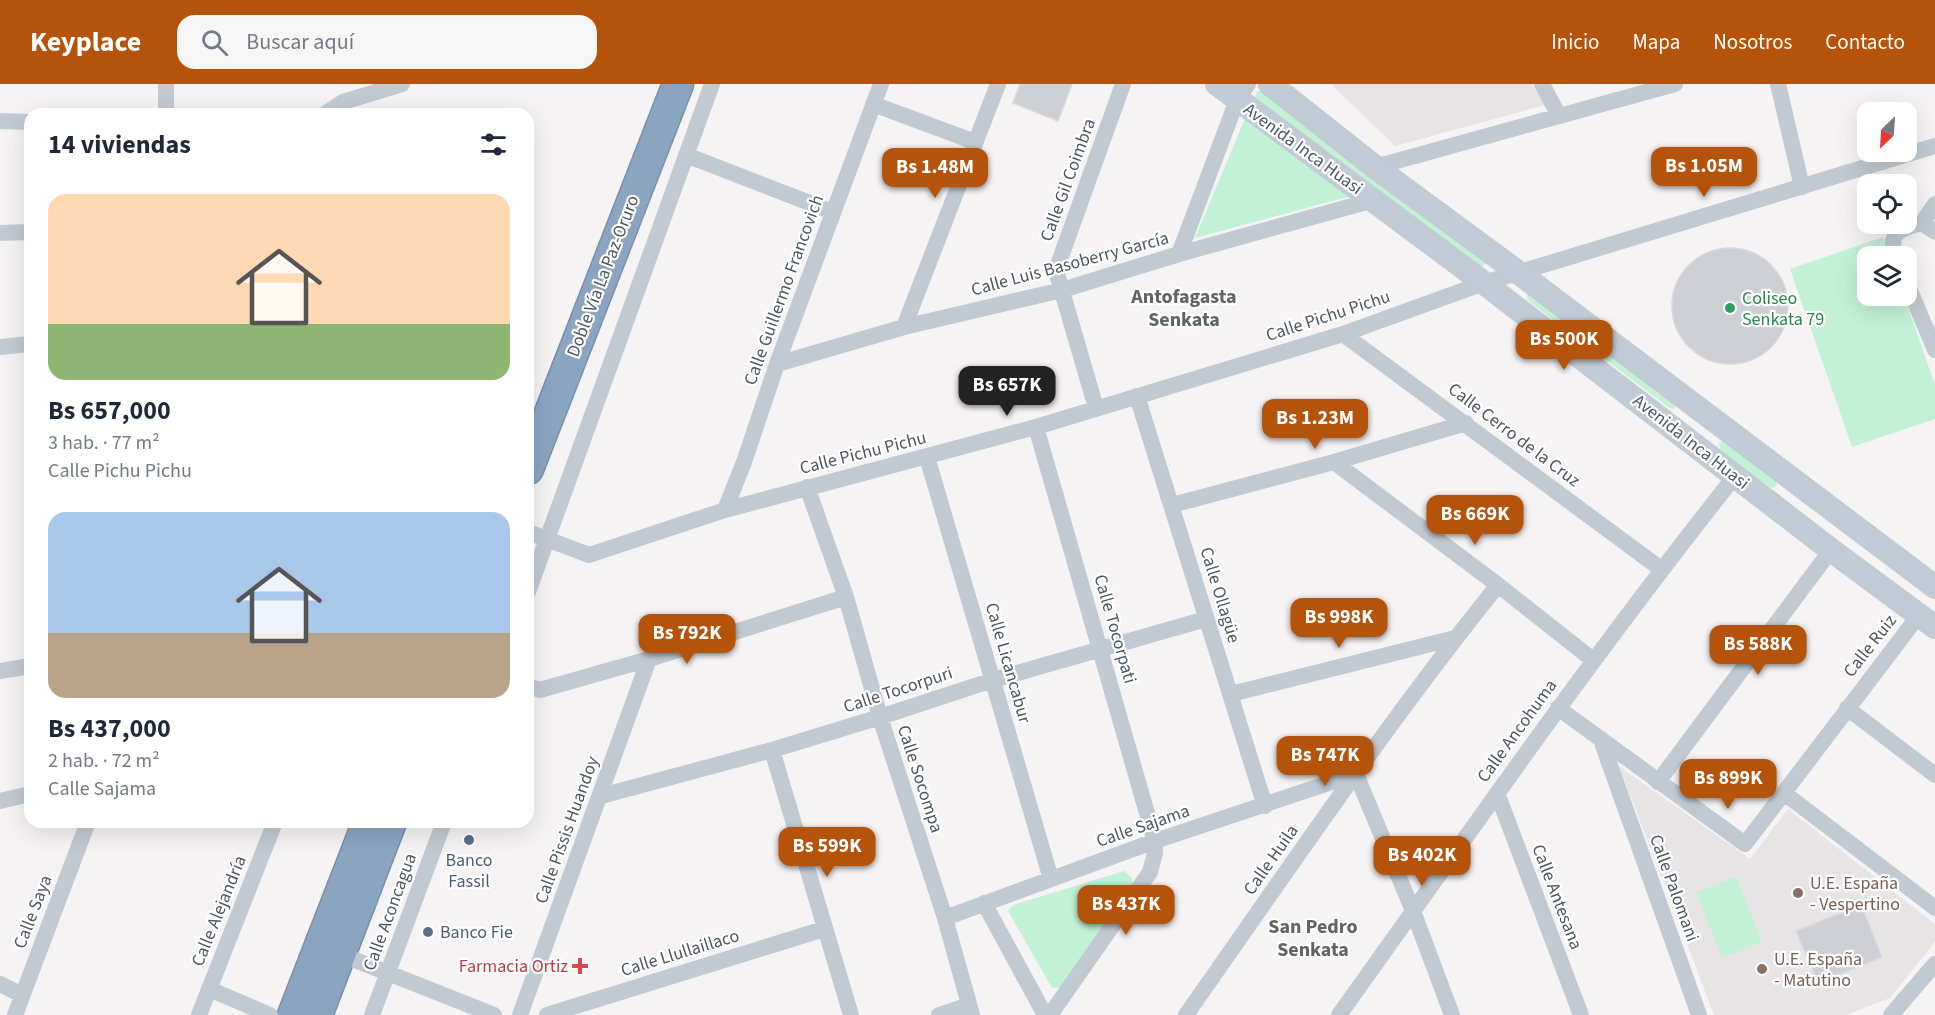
<!DOCTYPE html>
<html lang="es">
<head>
<meta charset="utf-8">
<style>
	body { margin:0; font-family:"Source Sans 3",sans-serif; background:#f6f6f7; color:#1f2937; height:100vh; display:flex; flex-direction:column; font-size:22px; white-space:nowrap }
	* { box-sizing:border-box; margin:0 }
	p { font-size:20px; color:#747a83 }
	.icon { flex:none; width:33px; height:33px; fill:none; stroke:currentColor; stroke-width:2; stroke-linecap:round; stroke-linejoin:round }
	.map { position:relative; flex:1; overflow:hidden }
	.side { position:absolute; left:24px; top:24px; width:510px; height:720px; display:flex; flex-direction:column; background:#fff; border-radius:18px; box-shadow:0 6px 24px #0002 }
	.side>* { flex:none }
	.needle { width:39px; rotate:205deg }
	.fabs { position:absolute; left:1857px; top:18px; display:grid; gap:12px }
	.fabs a { display:grid; place-items:center; width:60px; height:60px; border-radius:12px; background:#fff; box-shadow:0 6px 24px #0002; font-size:30px }
	.price { position:absolute; translate:-50% -51px; padding:0 14px; border-radius:12px; background:#b45309; color:#fff; font-size:20px; line-height:39px; filter:drop-shadow(0 2px 3px #0008) }
	.price::after { content:''; position:absolute; left:50%; top:36px; width:18px; height:14px; margin-left:-9px; background:inherit; clip-path:polygon(0 0,100% 0,50% 100%) }
	.price.active { background:#222; color:#fff }
	ul { padding:0; list-style:none }
	li { display:grid; align-content:center; gap:12px; height:318px; padding:0 24px }
	li span { display:grid; place-items:center; height:186px; border-radius:18px; color:#555 }
	li>.icon { margin-inline-start:auto }
	span .icon { width:108px; height:108px; fill:#fffc; stroke-width:1 }
	li b { font-size:26px }
	h2 { display:flex; justify-content:space-between; align-items:center; height:72px; padding:0 24px; font-size:26px }
	header { display:flex; align-items:center; gap:36px; box-sizing:border-box; height:84px; padding:0 30px; background:#b45309; color:#fff }
	header strong { font-size:28px }
	nav { display:flex; gap:33px; margin-inline-start:auto; font-size:21px }
	.search { width:420px; height:54px; background:#f6f6f7; display:flex; align-items:center; gap:15px; box-sizing:border-box; padding:0 21px; border-radius:18px; color:#747a83; font-size:22px }
	.map>svg:first-child { display:block }
	.education { fill:#e6e4e5 }
	.green { fill:#c3f1d5 }
	.building { fill:#cdcfd5; stroke:#d7d9de; stroke-width:1.5 }
	.lines { fill:none; stroke-linecap:round; stroke-linejoin:round }
	.highway-casing { stroke:#7690ad; stroke-width:33 }
	.street { stroke:#c1cad2; stroke-width:16 }
	.secondary { stroke:#c1cbd6; stroke-width:24 }
	.highway { stroke:#8ba5c1; stroke-width:30 }
	.leisure-dot { fill:#2e9e5b; stroke:#fff; stroke-width:2 }
	.service-dot { fill:#5c6f8a; stroke:#fff; stroke-width:2 }
	.education-dot { fill:#8d6e63; stroke:#fff; stroke-width:2 }
	.health-dot { fill:#e0444e; stroke:#fff; stroke-width:2 }
	.labels { text-anchor:middle; dominant-baseline:central; stroke-width:4.5; stroke-linejoin:round; paint-order:stroke }
	.street-label { font-size:18px; fill:#4a5661; stroke:#fff }
	.leisure-label { font-size:18px; fill:#27864d; stroke:#fff; text-anchor:start }
	.service-label { font-size:18px; fill:#4e5e75; stroke:#fff }
	.education-label { font-size:18px; fill:#785e54; stroke:#fff; text-anchor:start }
	.health-label { font-size:18px; fill:#be3a42; stroke:#fff; text-anchor:end }
	.neighbourhood-label { font-size:20px; font-weight:bold; fill:#5f6368; stroke:#fff }
</style>
</head>
<body>
<header>
<strong>Keyplace</strong>
<div class="search"><svg class="icon" aria-label="search" viewBox="0 0 24 24"><circle cx="10" cy="10" r="6"/><path d="M15 15l6 6"/></svg>Buscar aquí</div>
<nav><a>Inicio</a><a>Mapa</a><a>Nosotros</a><a>Contacto</a></nav>
</header>
<div class="map">
<svg width="1935" height="931" viewBox="0 0 1935 931">
	<rect width="100%" height="100%" fill="#f5f3f3"/>
	<path class="education" d="M1331,0H1532L1545,21L1395,62Z
		M1619,682L1750,775L1788,725L1935,840V858L1890,914L1846,931H1714Z"/>
	<path class="green" d="M1257,7H1262L1484,174L1486,179L1482,183L1255,15Z
		M1246,32L1351,112L1195,154Z
		M1883,153L1890,172H1868V212H1904L1935,301V335L1852,363L1790,185Z
		M1528,209L1676,322L1673,325L1668,323L1527,216Z
		M1722,357L1777,398L1776,402L1772,404L1768,402L1721,367L1719,359Z
		M1124,787L1131,793L1133,800L1060,904H1052L1008,827L1013,821Z
		M1736,793L1762,858L1722,874L1696,808Z"/>
	<path class="building" d="M1020,0H1072L1058,37L1013,19Z
		M1672 222a58 58 0 1 1 116 0a58 58 0 1 1-116 0Z
		M1861,821L1882,873L1818,899L1796,847Z"/>
	<g class="lines">
		<defs>
			<path id="highway" d="M528,385L678,0
				M293,931L368,738
				M317,931L391,738"/>
		</defs>
		<use href="#highway" class="highway-casing"/>
		<path class="street" d="M166,0V30
			M1542,0L1559,32
			M1778,0L1802,103
			M873,20L975,58
			M325,30L343,18L402,0
			M0,37L30,38
			M686,71L833,128
			M1375,83L1675,0
			M1922,139L1935,120
			M1922,139L1935,148
			M0,149L30,148
			M1179,170L1237,16L1248,0
			M1896,172C1886,148 1903,144 1922,139
			M1906,197L1935,266
			M904,243L998,0
			M1343,250L1661,485
			M0,263L30,260
			M777,280L904,243L1062,206L1179,170L1374,116
			M1137,312L1265,722
			M1096,324L1057,190L1059,178L1123,0
			M1036,343L1155,757V769L1150,788L1050,931
			M927,373L1051,795
			M1334,378L1498,501L1593,576
			M807,403L846,513L880,633L945,834L972,931
			M1172,421L1334,378L1466,339
			M725,426L744,378L777,280L881,0
			M528,448L589,471L725,426L1036,343L1343,250L1484,199L1935,62
			M528,508L712,0
			M0,587L30,582
			M528,602L540,606L649,575L846,513
			M1231,610L1455,554
			M1558,624L1745,760L1919,531
			M1847,624L1935,691
			M1601,656L1699,931
			M772,666L851,931
			M1658,698L1831,466
			M1497,709L1581,931
			M1784,709L1935,824
			M601,712L772,666L880,633L993,596L1206,535
			M0,717L30,710
			M984,819L1045,931
			M945,834L1155,757L1356,690L1413,827L1452,931
			M340,870L494,931
			M0,900L22,911
			M209,905L270,931
			M15,931L88,738
			M199,931L275,738
			M372,931L444,738
			M520,931L649,575
			M547,931L824,845
			M939,931L969,921
			M1186,931C1288,786 1387,639 1498,501
			M1339,931C1469,749 1596,567 1735,392
			M1891,931L1935,880"/>
		<path class="secondary" d="M1217,0L1484,199L1831,466L1935,543
			M1270,0L1375,83L1519,189L1935,503"/>
		<use href="#highway" class="highway"/>
	</g>
	<circle class="leisure-dot" cx="1730" cy="224" r="6"/>
	<g class="service-dot">
		<circle cx="469" cy="756" r="6"/>
		<circle cx="428" cy="848" r="6"/>
	</g>
	<g class="education-dot">
		<circle cx="1798" cy="809" r="6"/>
		<circle cx="1762" cy="885" r="6"/>
	</g>
	<path class="health-dot" d="M577 873h6v6h6v6h-6v6h-6v-6h-6v-6h6z"/>
	<g class="labels">
		<g class="street-label">
			<text transform="translate(1303 65) rotate(36)">Avenida Inca Huasi</text>
			<text transform="translate(1068 96) rotate(-70)">Calle Gil Coimbra</text>
			<text transform="translate(1070 180) rotate(-15)">Calle Luis Basoberry García</text>
			<text transform="translate(603 192) rotate(-69)">Doble Vía La Paz-Oruro</text>
			<text transform="translate(784 206) rotate(-70)">Calle Guillermo Francovich</text>
			<text transform="translate(1328 232) rotate(-18)">Calle Pichu Pichu</text>
			<text transform="translate(1514 351) rotate(37)">Calle Cerro de la Cruz</text>
			<text transform="translate(1691 358) rotate(38)">Avenida Inca Huasi</text>
			<text transform="translate(863 369) rotate(-14)">Calle Pichu Pichu</text>
			<text transform="translate(1220 511) rotate(73)">Calle Ollagüe</text>
			<text transform="translate(1115 545) rotate(74)">Calle Tocorpati</text>
			<text transform="translate(1870 562) rotate(-52)">Calle Ruiz</text>
			<text transform="translate(1008 579) rotate(74)">Calle Licancabur</text>
			<text transform="translate(898 606) rotate(-18)">Calle Tocorpuri</text>
			<text transform="translate(1517 647) rotate(-54)">Calle Ancohuma</text>
			<text transform="translate(920 695) rotate(72)">Calle Socompa</text>
			<text transform="translate(1143 742) rotate(-19)">Calle Sajama</text>
			<text transform="translate(567 746) rotate(-70)">Calle Pissis Huandoy</text>
			<text transform="translate(1271 776) rotate(-55)">Calle Huila</text>
			<text transform="translate(1674 804) rotate(70)">Calle Palomani</text>
			<text transform="translate(1557 813) rotate(69)">Calle Antesana</text>
			<text transform="translate(219 827) rotate(-68)">Calle Alejandría</text>
			<text transform="translate(33 828) rotate(-69)">Calle Saya</text>
			<text transform="translate(390 828) rotate(-70)">Calle Aconcagua</text>
			<text transform="translate(680 869) rotate(-17)">Calle Llullaillaco</text>
		</g>
		<g class="leisure-label">
			<text x="1742" y="214">Coliseo<tspan x="1742" dy="21">Senkata 79</tspan></text>
		</g>
		<g class="service-label">
			<text x="469" y="776">Banco<tspan x="469" dy="21">Fassil</tspan></text>
			<text x="440" y="848" text-anchor="start">Banco Fie</text>
		</g>
		<g class="education-label">
			<text x="1810" y="799">U.E. España<tspan x="1810" dy="21">- Vespertino</tspan></text>
			<text x="1774" y="875">U.E. España<tspan x="1774" dy="21">- Matutino</tspan></text>
		</g>
		<g class="health-label">
			<text x="568" y="882">Farmacia Ortiz</text>
		</g>
		<g class="neighbourhood-label">
			<text x="1184" y="213">Antofagasta<tspan x="1184" dy="23">Senkata</tspan></text>
			<text x="1313" y="843">San Pedro<tspan x="1313" dy="23">Senkata</tspan></text>
		</g>
	</g>
</svg>
<div class="fabs">
<a><svg class="needle" viewBox="-14 -14 28 28"><path d="M0-13l5 13h-10z" fill="#e53935"/><path d="M0 13l5-13h-10z" fill="#747a83"/></svg></a>
<a><svg class="icon" aria-label="locate" viewBox="0 0 24 24"><circle cx="12" cy="12" r="6"/><path d="M12 2v4M12 18v4M2 12h4M18 12h4"/></svg></a>
<a><svg class="icon" aria-label="layers" viewBox="0 0 24 24"><path d="M12 4l9 5-9 5-9-5zM3 14l9 5 9-5"/></svg></a>
</div>
<b class="price" style="left:1704px;top:114px">Bs 1.05M</b>
<b class="price" style="left:935px;top:115px">Bs 1.48M</b>
<b class="price" style="left:1564px;top:287px">Bs 500K</b>
<b class="price active" style="left:1007px;top:333px">Bs 657K</b>
<b class="price" style="left:1315px;top:366px">Bs 1.23M</b>
<b class="price" style="left:1475px;top:462px">Bs 669K</b>
<b class="price" style="left:1339px;top:565px">Bs 998K</b>
<b class="price" style="left:687px;top:581px">Bs 792K</b>
<b class="price" style="left:1758px;top:592px">Bs 588K</b>
<b class="price" style="left:1325px;top:703px">Bs 747K</b>
<b class="price" style="left:1728px;top:726px">Bs 899K</b>
<b class="price" style="left:827px;top:794px">Bs 599K</b>
<b class="price" style="left:1422px;top:803px">Bs 402K</b>
<b class="price" style="left:1126px;top:852px">Bs 437K</b>
<section class="side">
<h2>14 viviendas<svg class="icon" aria-label="filters" viewBox="0 0 24 24"><path d="M4 7h16M4 17h16"/><circle cx="9" cy="7" r="2"/><circle cx="15" cy="17" r="2"/></svg></h2>
<ul>
<li><span style="background:linear-gradient(#ffd9b3 70%,#8fb573 0)"><svg class="icon" aria-label="home" viewBox="0 0 24 24"><path d="M3 11l9-7 9 7M6 9v11h12V9"/></svg></span><div><b>Bs 657,000</b><p>3 hab. · 77 m²</p><p>Calle Pichu Pichu</p></div></li>
<li><span style="background:linear-gradient(#a9c7e8 65%,#b9a48a 0)"><svg class="icon" aria-label="home" viewBox="0 0 24 24"><path d="M3 11l9-7 9 7M6 9v11h12V9"/></svg></span><div><b>Bs 437,000</b><p>2 hab. · 72 m²</p><p>Calle Sajama</p></div></li>
</ul>
</section>
</div>
</body>
</html>
